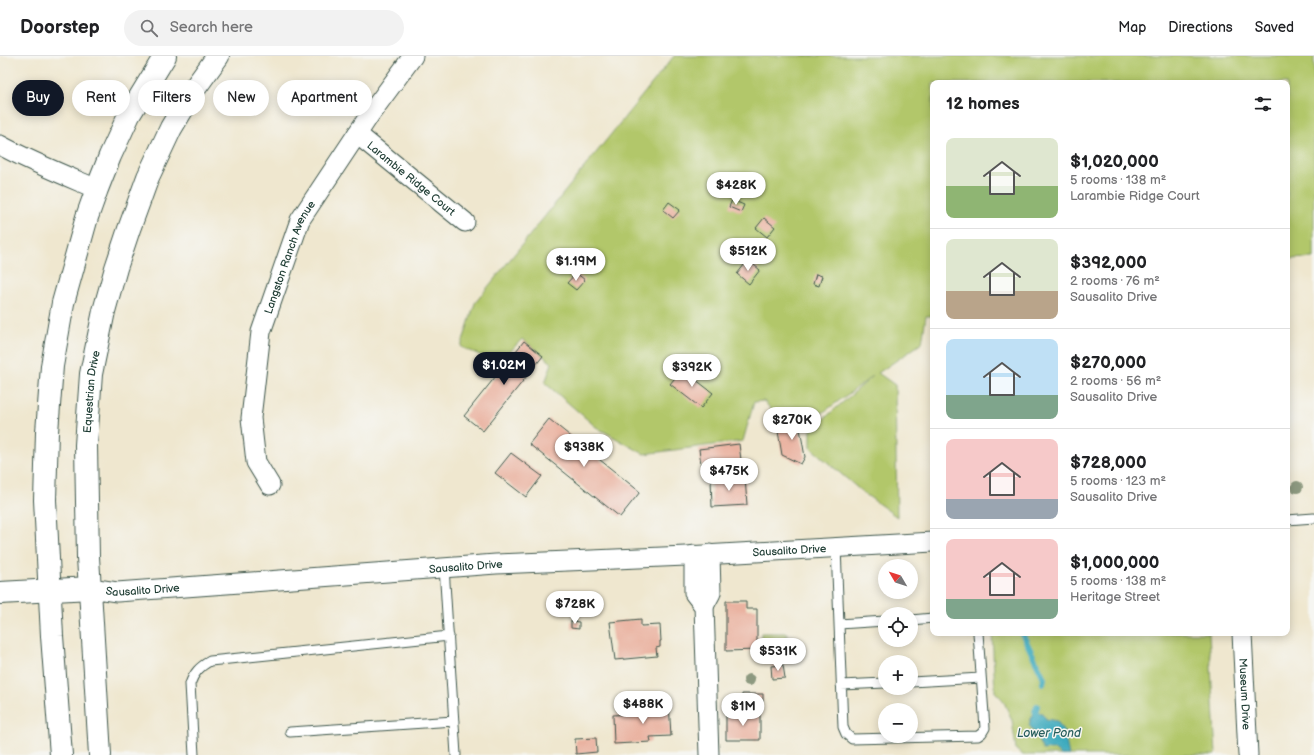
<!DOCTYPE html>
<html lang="en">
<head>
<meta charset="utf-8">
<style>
	body { margin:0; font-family:"Balsamiq Sans",sans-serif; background:#f2f2f2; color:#202124; height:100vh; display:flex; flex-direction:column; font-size:15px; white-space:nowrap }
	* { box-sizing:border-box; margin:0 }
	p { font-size:13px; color:#757577 }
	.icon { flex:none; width:22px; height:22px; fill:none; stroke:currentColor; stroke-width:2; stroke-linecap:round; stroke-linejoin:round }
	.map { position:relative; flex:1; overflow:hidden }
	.sheet { position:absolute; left:930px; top:24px; width:360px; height:556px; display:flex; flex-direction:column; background:#fff; border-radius:8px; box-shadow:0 2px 10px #0003 }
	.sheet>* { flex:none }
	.hud { position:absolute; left:12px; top:24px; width:380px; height:36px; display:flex; gap:8px }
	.needle { width:26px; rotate:309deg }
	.fabs { position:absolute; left:878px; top:503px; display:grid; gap:8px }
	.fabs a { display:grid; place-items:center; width:40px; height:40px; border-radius:50%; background:#fff; box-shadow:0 2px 10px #0003; font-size:20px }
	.price { position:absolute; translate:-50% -34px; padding:0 9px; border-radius:14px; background:#fff; color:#222; font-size:13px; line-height:26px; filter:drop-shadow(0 1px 2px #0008) }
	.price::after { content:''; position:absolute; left:50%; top:24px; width:12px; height:9px; margin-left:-6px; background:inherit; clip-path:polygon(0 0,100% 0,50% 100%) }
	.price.on { background:#111827; color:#fff }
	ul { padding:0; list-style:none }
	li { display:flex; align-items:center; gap:12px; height:100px; padding:0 16px }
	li+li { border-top:1px solid #e0e0e0 }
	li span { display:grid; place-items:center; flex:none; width:112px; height:80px; border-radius:8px; color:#555 }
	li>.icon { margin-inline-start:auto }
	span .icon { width:48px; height:48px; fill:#fffc; stroke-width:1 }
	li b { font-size:17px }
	h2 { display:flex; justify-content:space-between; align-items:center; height:48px; padding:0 16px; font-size:17px }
	.tag { padding:0 14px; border-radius:18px; background:#fff; box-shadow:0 2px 10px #0003; font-size:14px; line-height:36px }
	.tag.on { background:#111827; color:#fff }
	header { display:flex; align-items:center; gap:24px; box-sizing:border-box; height:56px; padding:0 20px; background:#fff; border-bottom:1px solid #e0e0e0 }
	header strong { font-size:19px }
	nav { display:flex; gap:22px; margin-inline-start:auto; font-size:14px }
	.search { width:280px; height:36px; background:#f2f2f2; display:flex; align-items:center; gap:10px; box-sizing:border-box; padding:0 14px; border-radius:22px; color:#757577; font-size:15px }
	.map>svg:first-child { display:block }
	.green { fill:#b2c76b; stroke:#688250 }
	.water { fill:#3eaabe; stroke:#2e7479 }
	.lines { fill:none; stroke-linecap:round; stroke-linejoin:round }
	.stream { stroke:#3eaabe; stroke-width:6 }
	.building { fill:#eab3a1 }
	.service-casing { stroke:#3e564b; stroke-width:11 }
	.minor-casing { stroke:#3e564b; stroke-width:21 }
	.tertiary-casing { stroke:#3e564b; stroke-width:24 }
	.service { stroke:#fff; stroke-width:9 }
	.minor { stroke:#fff; stroke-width:19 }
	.tertiary { stroke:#fff; stroke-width:22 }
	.tree { fill:#8d9980 }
	.labels { text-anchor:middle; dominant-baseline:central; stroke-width:3; stroke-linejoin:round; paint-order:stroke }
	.street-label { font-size:11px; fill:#1f3d34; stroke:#f6f6f2 }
	.water-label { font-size:12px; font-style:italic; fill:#285e5d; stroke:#f6f6f2 }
</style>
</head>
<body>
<header>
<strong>Doorstep</strong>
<div class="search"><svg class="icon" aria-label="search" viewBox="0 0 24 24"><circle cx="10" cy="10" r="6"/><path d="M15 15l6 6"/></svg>Search here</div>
<nav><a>Map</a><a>Directions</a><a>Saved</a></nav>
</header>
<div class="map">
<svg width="1314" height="699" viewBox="0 0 1314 699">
	<rect width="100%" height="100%" fill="#f6f6f2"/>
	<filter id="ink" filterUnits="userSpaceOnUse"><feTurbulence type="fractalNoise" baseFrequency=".025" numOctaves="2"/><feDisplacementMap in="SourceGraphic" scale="8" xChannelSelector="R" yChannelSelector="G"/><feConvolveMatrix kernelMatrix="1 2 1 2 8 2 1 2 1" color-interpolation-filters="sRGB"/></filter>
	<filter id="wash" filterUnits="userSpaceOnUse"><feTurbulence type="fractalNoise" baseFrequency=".012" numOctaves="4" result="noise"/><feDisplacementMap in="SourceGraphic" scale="16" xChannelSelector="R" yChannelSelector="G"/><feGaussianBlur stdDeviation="0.9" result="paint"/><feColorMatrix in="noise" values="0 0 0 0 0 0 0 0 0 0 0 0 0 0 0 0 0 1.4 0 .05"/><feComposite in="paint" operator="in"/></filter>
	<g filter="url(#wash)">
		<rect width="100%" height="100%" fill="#efe7cf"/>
		<path class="green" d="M674,0H1314V202L1287,203V27H933V260H926L922,287L878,317L895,329L897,461L861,435L811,392V374L873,320L803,371L793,357L773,356L764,345L754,346L743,385L644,398L596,371L545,327L552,307L522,283L499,307L461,291L475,247Z
			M761,577H787V592L761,593Z
			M992,577H1209L1216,699H1023L1016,694L1012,664L1003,644L995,636Z"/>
		<path class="water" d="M1035,656L1042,657L1046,663L1057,665L1064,676L1069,699H1061L1053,693L1043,694C1038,686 1036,677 1029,669L1031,663Z"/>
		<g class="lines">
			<path class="stream" d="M1022,577L1044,622L1043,627
				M1037,650L1035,656L1040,662"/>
		</g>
		<g id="blocks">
			<path class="building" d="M732,144L744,149L741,156L729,151Z
				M669,146L680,154L673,162L663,154Z
				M764,162L775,171L767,181L756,172Z
				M748,204L760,214L749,228L737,218Z
				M576,217L585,224L576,234L567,227Z
				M816,218L822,220L819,230L813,228Z
				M524,285L543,300L483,375L464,360Z
				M682,313L713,337L701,352L670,328Z
				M793,361L799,367L805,401L801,408L782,399L778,375Z
				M549,363L640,436L620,461L529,388Z
				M739,388L741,404L701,409L699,393Z
				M511,397L542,420L526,441L495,417Z
				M745,421L747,449L712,451L711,423Z
				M726,545H746V553H757V594L726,595Z
				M641,563V570L660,569L661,585H660V591L656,592L657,600L615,604L610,566Z
				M571,565L579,566V573L571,572Z
				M783,609L785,622L772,623L771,610Z
				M742,638H763V645H742Z
				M669,646L671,680L650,681L651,686L614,688L613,659L648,657L647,647Z
				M726,658H760V684H726Z
				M596,682L597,696L576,698L575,683Z"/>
		</g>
	</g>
	<g filter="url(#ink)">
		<use href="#blocks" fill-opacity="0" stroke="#3e564b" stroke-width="1"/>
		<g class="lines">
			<defs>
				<path id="service" d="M1287,464L1314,462
					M836,491L843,671L846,678L852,683L978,680L982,677L985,672L978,577
					M444,511L456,699
					M911,564L933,562
					M839,568L885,565
					M911,626L981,622
					M841,629L885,627
					M290,676L454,665
					M194,699L190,628C194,617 199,611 210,605L449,580"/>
				<g id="minor">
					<path id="s1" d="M357,78L465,166"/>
					<path d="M0,89C31,106 64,119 97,133"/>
					<path id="s2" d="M270,429L256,406L251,362L261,276L300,164L371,57L413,0"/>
					<path d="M694,499V537L704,550L709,699"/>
					<path id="s3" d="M90,532L117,536L496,508L686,500L933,486"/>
					<path d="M704,550L711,537L710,498"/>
					<path id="s4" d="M1242,577L1248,699"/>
				</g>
				<g id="tertiary">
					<path d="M0,537L90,532"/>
					<path d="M61,699L52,580L45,444L47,376L52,310L63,247L87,161L97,133L110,100L129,59L165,0"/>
					<path id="s5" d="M100,699L88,501L86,389L91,318L104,255L116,212L129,173L148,121L171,72L195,32L218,0"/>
				</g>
			</defs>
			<use href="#service" class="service-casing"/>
			<use href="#minor" class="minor-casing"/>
			<use href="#tertiary" class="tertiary-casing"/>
			<use href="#service" class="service"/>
			<use href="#minor" class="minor"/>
			<use href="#tertiary" class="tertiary"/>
		</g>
		<g class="tree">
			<circle cx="1297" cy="431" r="6"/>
			<circle cx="749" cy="624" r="6"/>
		</g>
	</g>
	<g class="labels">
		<g class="street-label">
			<text stroke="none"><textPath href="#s1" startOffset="70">Larambie Ridge Court</textPath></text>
			<text stroke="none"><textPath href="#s2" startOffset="238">Langston Ranch Avenue</textPath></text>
			<text stroke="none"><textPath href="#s5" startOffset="364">Equestrian Drive</textPath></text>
			<text stroke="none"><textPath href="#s3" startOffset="701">Sausalito Drive</textPath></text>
			<text stroke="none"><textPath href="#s3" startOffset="377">Sausalito Drive</textPath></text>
			<text stroke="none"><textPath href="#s3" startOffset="53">Sausalito Drive</textPath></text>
			<text stroke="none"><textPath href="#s4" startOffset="61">Museum Drive</textPath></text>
		</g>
		<g class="water-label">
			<text x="1049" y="677">Lower Pond</text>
		</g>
	</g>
</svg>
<div class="fabs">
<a><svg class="needle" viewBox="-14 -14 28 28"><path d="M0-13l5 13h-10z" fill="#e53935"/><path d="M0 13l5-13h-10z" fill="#757577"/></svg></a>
<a><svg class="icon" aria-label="locate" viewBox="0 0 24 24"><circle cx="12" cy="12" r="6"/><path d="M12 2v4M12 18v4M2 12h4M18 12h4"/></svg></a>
<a>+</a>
<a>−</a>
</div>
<b class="price" style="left:736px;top:150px">$428K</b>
<b class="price" style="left:748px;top:216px">$512K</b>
<b class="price" style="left:576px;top:226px">$1.19M</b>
<b class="price on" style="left:504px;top:330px">$1.02M</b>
<b class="price" style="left:692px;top:332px">$392K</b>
<b class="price" style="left:792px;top:385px">$270K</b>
<b class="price" style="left:584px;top:412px">$938K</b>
<b class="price" style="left:729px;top:436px">$475K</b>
<b class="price" style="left:575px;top:569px">$728K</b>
<b class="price" style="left:778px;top:616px">$531K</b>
<b class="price" style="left:643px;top:669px">$488K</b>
<b class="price" style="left:743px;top:671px">$1M</b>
<div class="hud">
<a class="tag on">Buy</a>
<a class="tag">Rent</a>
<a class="tag">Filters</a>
<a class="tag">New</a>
<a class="tag">Apartment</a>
</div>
<section class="sheet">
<h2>12 homes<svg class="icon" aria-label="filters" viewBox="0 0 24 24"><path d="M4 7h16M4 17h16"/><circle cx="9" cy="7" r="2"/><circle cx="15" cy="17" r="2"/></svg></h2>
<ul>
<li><span style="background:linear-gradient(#dfe7d0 60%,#8fb573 0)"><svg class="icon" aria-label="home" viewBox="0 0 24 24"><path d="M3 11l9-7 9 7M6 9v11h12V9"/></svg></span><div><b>$1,020,000</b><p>5 rooms · 138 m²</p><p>Larambie Ridge Court</p></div></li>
<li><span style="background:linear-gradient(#dfe7d0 65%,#b9a48a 0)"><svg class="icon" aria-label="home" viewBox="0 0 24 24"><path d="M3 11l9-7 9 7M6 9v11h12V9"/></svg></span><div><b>$392,000</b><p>2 rooms · 76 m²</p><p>Sausalito Drive</p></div></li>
<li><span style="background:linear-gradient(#bfe0f5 70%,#7fa58c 0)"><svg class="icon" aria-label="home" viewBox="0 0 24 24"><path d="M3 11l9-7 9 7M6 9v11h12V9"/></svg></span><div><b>$270,000</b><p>2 rooms · 56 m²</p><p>Sausalito Drive</p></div></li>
<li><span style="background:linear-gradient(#f6c9c9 75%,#9aa5b1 0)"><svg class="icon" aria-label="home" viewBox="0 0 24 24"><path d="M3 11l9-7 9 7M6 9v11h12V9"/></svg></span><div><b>$728,000</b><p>5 rooms · 123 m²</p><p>Sausalito Drive</p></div></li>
<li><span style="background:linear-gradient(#f6c9c9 75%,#7fa58c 0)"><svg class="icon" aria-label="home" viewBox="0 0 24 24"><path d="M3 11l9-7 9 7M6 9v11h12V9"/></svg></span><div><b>$1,000,000</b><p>5 rooms · 138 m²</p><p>Heritage Street</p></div></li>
</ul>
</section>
</div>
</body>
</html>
